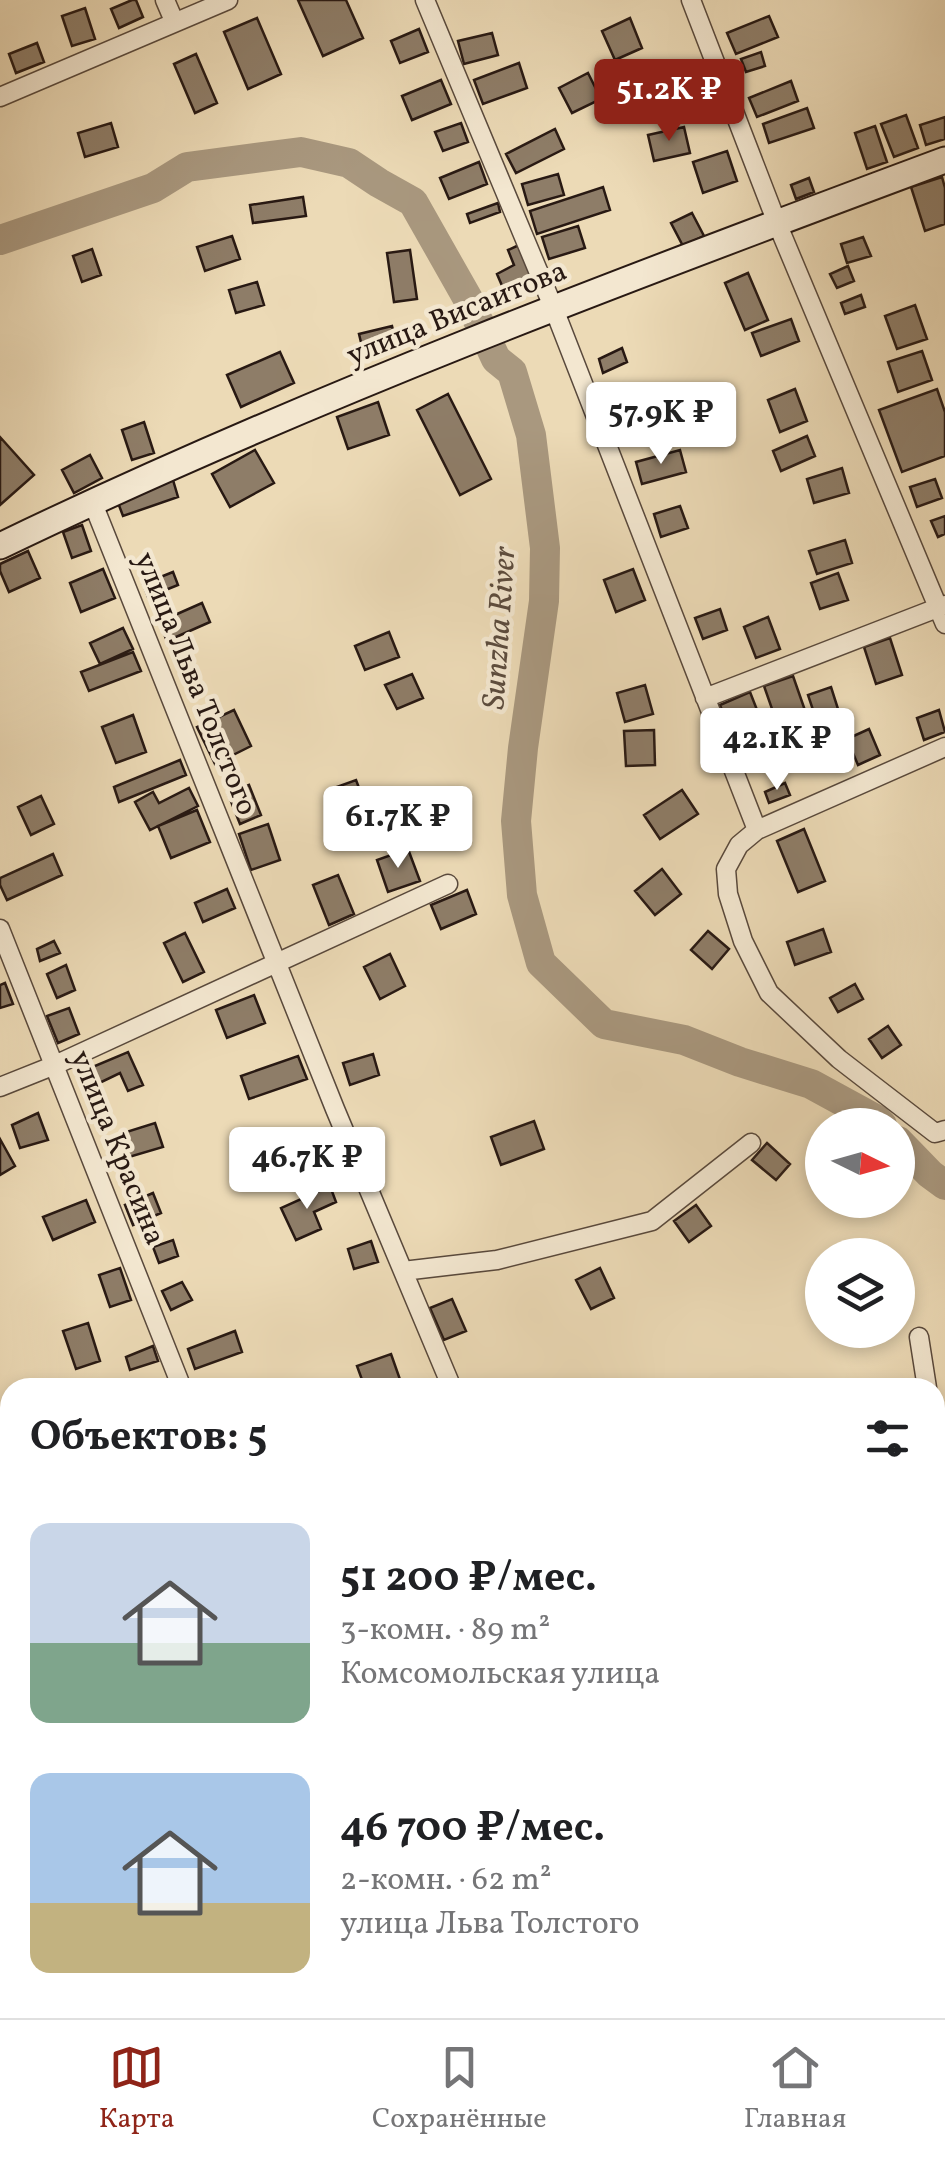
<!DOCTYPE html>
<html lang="ru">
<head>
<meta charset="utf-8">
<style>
	body { margin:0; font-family:Vollkorn,serif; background:#f2f2f2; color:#202124; height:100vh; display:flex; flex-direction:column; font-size:38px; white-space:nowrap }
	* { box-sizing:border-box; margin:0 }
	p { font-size:32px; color:#757577 }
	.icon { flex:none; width:55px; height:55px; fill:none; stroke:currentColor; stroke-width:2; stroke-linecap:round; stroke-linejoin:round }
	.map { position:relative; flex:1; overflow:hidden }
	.drawer { position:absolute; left:0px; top:1378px; width:945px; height:642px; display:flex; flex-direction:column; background:#fff; border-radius:30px 30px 0 0; box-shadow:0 5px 15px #0003 }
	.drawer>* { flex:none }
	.needle { width:65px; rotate:95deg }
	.tools { position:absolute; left:805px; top:1108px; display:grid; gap:20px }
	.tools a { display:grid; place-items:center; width:110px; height:110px; border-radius:50%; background:#fff; box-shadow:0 5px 15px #0003; font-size:50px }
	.price { position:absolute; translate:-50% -85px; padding:0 22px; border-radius:10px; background:#fff; color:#222; font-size:32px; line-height:65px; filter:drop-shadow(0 2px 5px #0008) }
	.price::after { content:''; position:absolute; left:50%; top:60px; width:30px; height:22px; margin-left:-15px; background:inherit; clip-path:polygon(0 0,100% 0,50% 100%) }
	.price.selected { background:#8f2418; color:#fff }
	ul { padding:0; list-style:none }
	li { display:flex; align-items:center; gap:30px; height:250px; padding:0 30px }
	li span { display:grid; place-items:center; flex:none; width:280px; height:200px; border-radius:20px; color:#555 }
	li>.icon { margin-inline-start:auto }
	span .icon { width:120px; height:120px; fill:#fffc; stroke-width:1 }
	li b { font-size:42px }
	h2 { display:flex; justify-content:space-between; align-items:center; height:120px; padding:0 30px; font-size:42px }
	.tabs { display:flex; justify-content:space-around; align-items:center; height:140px; border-top:2px solid #e0e0e0; background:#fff; font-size:28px; color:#757577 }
	.tabs a { display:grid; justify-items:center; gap:5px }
	.tabs .selected { color:#8f2418 }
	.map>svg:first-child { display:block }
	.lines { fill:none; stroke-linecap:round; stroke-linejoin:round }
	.river { stroke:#a9987f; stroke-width:30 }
	.building { fill:#8e7d68; stroke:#281913; stroke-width:2.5 }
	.street-casing { stroke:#59493c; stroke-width:21 }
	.secondary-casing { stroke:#281913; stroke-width:29 }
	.street { stroke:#f3e7d0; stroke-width:18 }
	.secondary { stroke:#f3e7d0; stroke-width:25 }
	.labels { text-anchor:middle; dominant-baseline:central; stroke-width:9; stroke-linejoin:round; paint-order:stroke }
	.street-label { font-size:30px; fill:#281913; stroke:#f3e7d0 }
	.water-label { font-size:32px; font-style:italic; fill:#5c4c3e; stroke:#f3e7d0 }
</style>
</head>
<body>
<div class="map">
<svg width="945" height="2018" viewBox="0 0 945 2018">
	<rect width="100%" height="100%" fill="#ecdab6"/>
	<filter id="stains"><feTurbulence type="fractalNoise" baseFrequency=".002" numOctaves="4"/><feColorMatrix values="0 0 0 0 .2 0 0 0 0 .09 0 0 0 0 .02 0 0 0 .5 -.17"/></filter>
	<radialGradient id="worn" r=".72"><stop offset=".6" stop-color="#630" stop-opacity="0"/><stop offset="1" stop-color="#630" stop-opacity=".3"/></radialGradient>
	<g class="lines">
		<path class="river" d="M0,240L153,188L187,167L301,152L349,163L379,183L413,202L468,299L496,359L512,372L531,435L545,548L544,601L523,748L516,821L522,895L541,963L604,1024L684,1040L740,1062L811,1084L877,1120L882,1125
			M898,1141L930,1174L945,1185
			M935,1537L945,1518
			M935,1809L945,1815"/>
	</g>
	<path class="building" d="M132,0H136L143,17L119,28L111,9Z
		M298,0H346L363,38L323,56Z
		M85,8L95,39L72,46L62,16Z
		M769,16L778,37L736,54L727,33Z
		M257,18L281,74L248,89L224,32Z
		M630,18L642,48L615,60L602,31Z
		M419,29L428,52L400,63L391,41Z
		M492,33L498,55L464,64L458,41Z
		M37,43L44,62L16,73L9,54Z
		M761,52L765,66L746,72L741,59Z
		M196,54L217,103L195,113L174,64Z
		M519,63L527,88L483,104L474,80Z
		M588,73L601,99L572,113L559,88Z
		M441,80L451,104L412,120L402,96Z
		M791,81L798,101L757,117L749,98Z
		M700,82L708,104L675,116L667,95Z
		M807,108L814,128L769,143L763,124Z
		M906,115L918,148L894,157L881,124Z
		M945,117V139L926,145L920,125Z
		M111,123L118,147L85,157L78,133Z
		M461,123L468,142L443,151L435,132Z
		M875,126L887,162L867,169L855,133Z
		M684,127L690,153L654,161L648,135Z
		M555,129L564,149L516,173L506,154Z
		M727,151L737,181L703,193L693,162Z
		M479,162L487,184L449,199L440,178Z
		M558,174L564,195L528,205L522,184Z
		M942,177L945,188V224L925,231L911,187Z
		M809,178L814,192L796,199L791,185Z
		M603,187L610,210L537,234L530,211Z
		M303,197L306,216L253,223L250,205Z
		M498,203L500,212L470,223L467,214Z
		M692,213L704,236L683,246L671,223Z
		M578,226L585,248L549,259L542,237Z
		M232,236L240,259L205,271L197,247Z
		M863,237L871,256L847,263L841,244Z
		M519,245L531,275L503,288L497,274L514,265L508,250Z
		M92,249L101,275L82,282L73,256Z
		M410,250L417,299L394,302L387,253Z
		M848,266L854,281L837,288L830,274Z
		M748,273L768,320L745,330L725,283Z
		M257,282L264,305L236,313L229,290Z
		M861,295L865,307L845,314L841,303Z
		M915,305L927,339L897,349L885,316Z
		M791,319L799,341L761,356L752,333Z
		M392,326L397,347L364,355L359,334Z
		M622,348L627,362L603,373L599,359Z
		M922,351L932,380L898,392L888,362Z
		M280,352L294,383L241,407L227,375Z
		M638,387L647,407L610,423L602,403Z
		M795,389L807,421L780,432L768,400Z
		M937,389L945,412V456L902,472L879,410Z
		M448,394L491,479L460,495L417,410Z
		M378,402L389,435L348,449L337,417Z
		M144,422L154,453L132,460L122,430Z
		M807,436L815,456L781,471L773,451Z
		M0,437L34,475L0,505Z
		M255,450L274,483L230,507L212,474Z
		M680,450L686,472L642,484L636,462Z
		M90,455L102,478L74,493L62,470Z
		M842,468L849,493L814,503L807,479Z
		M935,479L942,498L917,507L910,487Z
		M173,480L178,497L123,516L117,500Z
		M680,506L688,528L661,537L654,514Z
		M945,516V534L938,537L931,521Z
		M82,525L91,551L72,558L63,532Z
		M845,540L852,563L817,574L809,551Z
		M28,551L40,578L9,592L0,571V564Z
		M103,569L115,598L81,612L70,583Z
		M633,569L645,600L616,612L604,580Z
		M173,572L178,585L148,597L143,584Z
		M838,573L848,600L820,609L811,583Z
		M202,603L210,622L167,641L159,622Z
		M720,609L727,630L703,639L695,618Z
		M768,617L780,649L756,658L744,627Z
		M123,628L133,649L100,664L90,643Z
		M389,632L399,657L365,670L355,646Z
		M890,638L902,675L876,684L864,647Z
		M133,652L141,671L89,691L81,672Z
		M412,674L423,698L397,709L385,685Z
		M793,676L808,719L779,729L764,686Z
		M645,685L653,714L625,722L617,693Z
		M831,687L838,709L815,716L808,695Z
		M750,692L759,715L729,728L720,705Z
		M234,710L251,746L215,764L197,727Z
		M939,710L945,732L924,740L917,718Z
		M133,715L146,752L116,763L102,727Z
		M869,729L880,755L858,765L847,739Z
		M654,730L655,765L626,766L624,731Z
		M761,744L764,756L748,762L745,750Z
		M180,760L186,775L119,802L114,787Z
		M356,780L370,817L348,826L334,788Z
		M785,783L790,795L769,803L765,792Z
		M249,785L261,815L240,824L228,794Z
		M189,788L198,806L150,830L135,802L153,792L159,803Z
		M682,790L698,814L660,839L644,815Z
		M41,796L54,824L31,835L18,807Z
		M197,810L210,842L171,858L158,826Z
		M268,824L280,860L251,870L239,834Z
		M804,829L825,881L798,892L777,841Z
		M408,849L420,881L388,892L377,860Z
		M53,854L62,875L7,900L0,885V878Z
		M662,869L681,894L655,915L635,891Z
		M338,875L354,914L329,925L313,885Z
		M227,889L235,908L203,922L195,903Z
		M467,890L476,914L441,929L431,905Z
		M823,929L831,952L795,965L787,942Z
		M708,931L729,949L712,969L691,950Z
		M185,933L204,972L183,982L164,943Z
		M54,941L60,953L40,961L37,949Z
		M390,954L405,986L380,999L364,967Z
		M66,965L75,990L57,998L47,974Z
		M5,983L13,1004L0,1008V985Z
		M855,984L863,999L838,1012L830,998Z
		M254,995L265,1023L227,1038L216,1010Z
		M69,1008L79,1034L58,1043L47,1016Z
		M888,1026L901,1045L882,1058L869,1039Z
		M128,1052L143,1085L128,1091L120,1073L89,1088L83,1071Z
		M373,1054L379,1075L350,1085L343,1063Z
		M298,1056L307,1079L249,1099L241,1076Z
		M38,1113L48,1140L20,1148L12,1125Z
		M534,1121L544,1149L501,1165L491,1137Z
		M155,1123L163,1147L112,1162L104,1139Z
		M0,1139L15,1166L0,1175Z
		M767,1143L790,1164L776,1180L752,1160Z
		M330,1186L336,1202L314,1212L321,1229L296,1240L281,1208Z
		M153,1193L161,1213L133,1225L125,1205Z
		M86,1200L95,1222L53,1240L43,1217Z
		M696,1205L711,1226L689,1242L674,1221Z
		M173,1240L178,1256L159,1263L153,1247Z
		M371,1241L378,1262L354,1269L348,1249Z
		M120,1268L131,1300L110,1307L99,1275Z
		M600,1268L614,1298L591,1309L576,1280Z
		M182,1282L192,1300L171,1310L162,1291Z
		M452,1299L466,1331L444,1340L430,1308Z
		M88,1323L100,1361L76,1369L63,1331Z
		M235,1331L242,1352L195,1369L188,1349Z
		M153,1346L158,1361L130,1370L126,1357Z
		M391,1354L403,1388H365L357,1366Z
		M292,2010H326L330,2018H296Z"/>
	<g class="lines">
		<defs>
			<path id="street" d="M165,0L174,21
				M425,0L554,309L757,830
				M691,0L777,223L945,624
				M0,97L228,0
				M92,501L335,1109L452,1388
				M705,698L945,605
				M945,747L757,830L739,845L726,869L728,894L743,941L769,993L839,1059L935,1133L945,1130
				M0,929L182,1388
				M0,1087L55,1065L448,884
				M403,1271L497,1260L652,1221L751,1143
				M919,1337L927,1388
				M938,1648L945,1646
				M0,1779L10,1775
				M0,1913L10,1951
				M1,2018L30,2010"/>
			<path id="secondary" d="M0,546C305,399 628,278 945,160"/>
		</defs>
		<use href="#street" class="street-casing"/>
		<use href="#secondary" class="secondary-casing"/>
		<use href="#street" class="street"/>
		<use href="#secondary" class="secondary"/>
	</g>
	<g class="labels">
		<g class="street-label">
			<text transform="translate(457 314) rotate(-22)">улица Висаитова</text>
			<text transform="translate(195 684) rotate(68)">улица Льва Толстого</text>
			<text transform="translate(117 1148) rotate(68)">улица Красина</text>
		</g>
		<g class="water-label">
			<text transform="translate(501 628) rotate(-86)">Sunzha River</text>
		</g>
	</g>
	<rect width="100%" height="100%" filter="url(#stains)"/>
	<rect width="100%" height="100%" fill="url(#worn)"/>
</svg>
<div class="tools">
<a><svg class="needle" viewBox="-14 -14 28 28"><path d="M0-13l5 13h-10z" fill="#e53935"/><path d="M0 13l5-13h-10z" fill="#757577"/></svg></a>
<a><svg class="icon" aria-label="layers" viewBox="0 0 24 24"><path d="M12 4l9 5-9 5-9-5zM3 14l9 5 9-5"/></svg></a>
</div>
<b class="price selected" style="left:669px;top:144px">51.2K ₽</b>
<b class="price" style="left:661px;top:467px">57.9K ₽</b>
<b class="price" style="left:777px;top:793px">42.1K ₽</b>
<b class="price" style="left:398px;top:871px">61.7K ₽</b>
<b class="price" style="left:307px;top:1212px">46.7K ₽</b>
<section class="drawer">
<h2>Объектов: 5<svg class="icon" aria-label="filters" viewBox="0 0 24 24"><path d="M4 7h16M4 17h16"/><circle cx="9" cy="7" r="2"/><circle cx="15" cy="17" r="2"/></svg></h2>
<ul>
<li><span style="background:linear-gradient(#c9d6e8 60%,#7fa58c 0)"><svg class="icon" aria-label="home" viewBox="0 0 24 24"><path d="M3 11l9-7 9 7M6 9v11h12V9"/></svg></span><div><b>51 200 ₽/мес.</b><p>3-комн. · 89 m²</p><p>Комсомольская улица</p></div></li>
<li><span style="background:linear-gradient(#a9c7e8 65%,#c2b280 0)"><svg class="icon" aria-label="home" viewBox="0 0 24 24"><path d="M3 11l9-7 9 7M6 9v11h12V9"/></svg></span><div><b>46 700 ₽/мес.</b><p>2-комн. · 62 m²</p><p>улица Льва Толстого</p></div></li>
</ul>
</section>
</div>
<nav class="tabs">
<a class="selected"><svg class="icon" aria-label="map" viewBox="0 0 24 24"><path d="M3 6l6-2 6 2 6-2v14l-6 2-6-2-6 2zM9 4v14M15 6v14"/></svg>Карта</a>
<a><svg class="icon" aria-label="saved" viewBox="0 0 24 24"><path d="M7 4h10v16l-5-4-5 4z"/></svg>Сохранённые</a>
<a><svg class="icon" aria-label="home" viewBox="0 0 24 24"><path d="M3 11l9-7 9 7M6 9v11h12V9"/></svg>Главная</a>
</nav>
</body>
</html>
